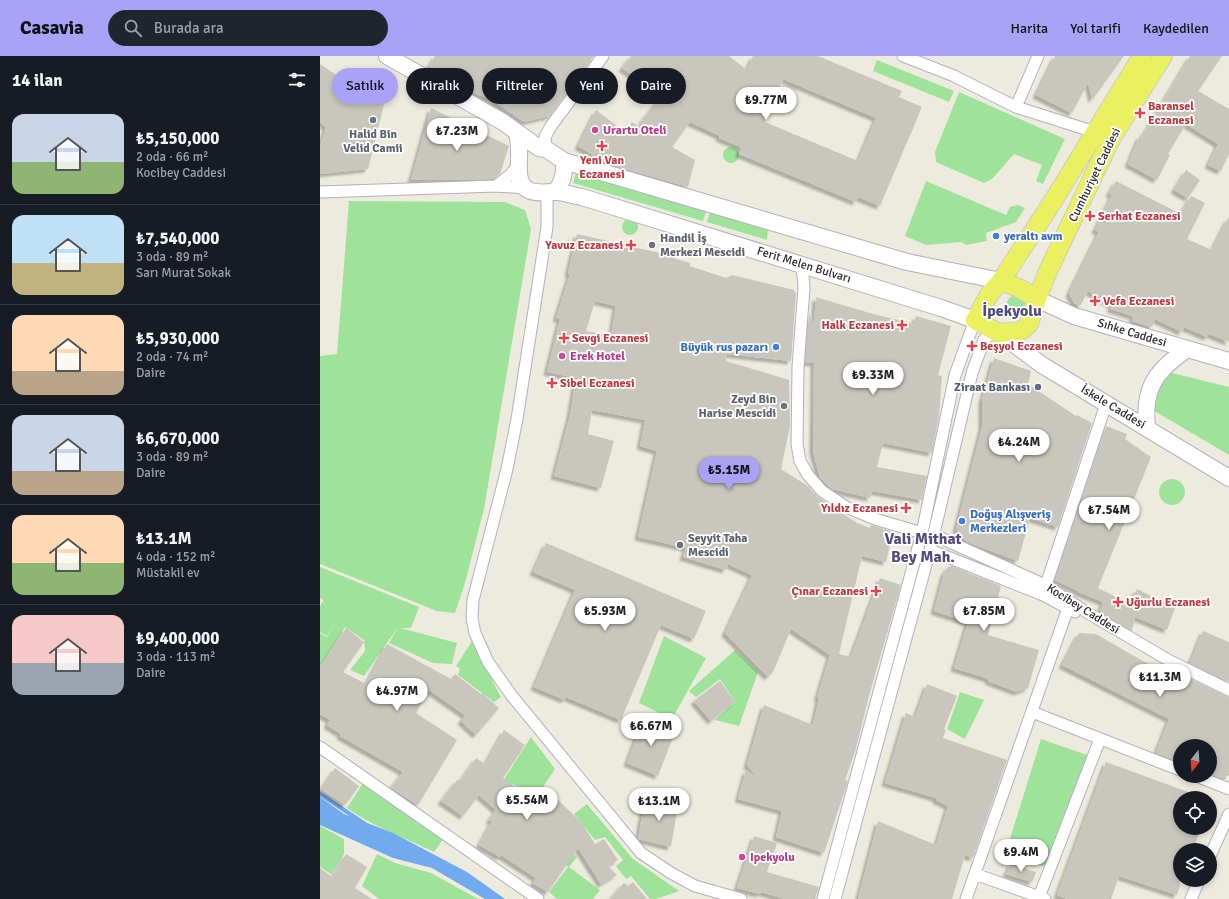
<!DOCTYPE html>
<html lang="tr">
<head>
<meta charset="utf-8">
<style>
	body { margin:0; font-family:Signika,sans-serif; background:#20242c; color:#f1f3f6; height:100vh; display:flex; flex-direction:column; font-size:15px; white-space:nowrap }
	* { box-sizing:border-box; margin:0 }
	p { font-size:13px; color:#9ea1a6 }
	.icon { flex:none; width:22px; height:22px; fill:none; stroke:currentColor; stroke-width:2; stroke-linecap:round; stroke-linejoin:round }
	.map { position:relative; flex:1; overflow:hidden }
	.drawer { display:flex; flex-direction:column; background:#171b24; width:320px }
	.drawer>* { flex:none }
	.guide { position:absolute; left:12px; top:12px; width:380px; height:36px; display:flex; gap:8px }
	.needle { width:26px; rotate:197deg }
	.controls { position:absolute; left:853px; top:683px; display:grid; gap:8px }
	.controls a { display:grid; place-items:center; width:44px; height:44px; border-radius:50%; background:#171b24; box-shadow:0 2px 6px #0003; font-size:20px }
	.price { position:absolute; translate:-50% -34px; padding:0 9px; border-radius:14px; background:#fff; color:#222; font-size:13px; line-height:26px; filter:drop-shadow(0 1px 2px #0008) }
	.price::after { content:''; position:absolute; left:50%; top:24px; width:12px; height:9px; margin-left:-6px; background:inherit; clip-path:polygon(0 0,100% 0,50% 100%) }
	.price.current { background:#a9a2f7; color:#111 }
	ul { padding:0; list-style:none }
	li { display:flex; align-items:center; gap:12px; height:100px; padding:0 12px }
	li+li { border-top:1px solid #363941 }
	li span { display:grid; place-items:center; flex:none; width:112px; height:80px; border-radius:12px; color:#555 }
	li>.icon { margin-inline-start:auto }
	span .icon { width:48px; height:48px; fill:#fffc; stroke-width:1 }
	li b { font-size:17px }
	h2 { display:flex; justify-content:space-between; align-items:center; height:48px; padding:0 12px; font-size:17px }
	.tag { padding:0 14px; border-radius:18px; background:#171b24; box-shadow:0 2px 6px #0003; font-size:14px; line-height:36px }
	.tag.current { background:#a9a2f7; color:#111 }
	header { display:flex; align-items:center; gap:24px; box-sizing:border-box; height:56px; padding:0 20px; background:#a9a2f7; color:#111 }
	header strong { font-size:19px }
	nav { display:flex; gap:22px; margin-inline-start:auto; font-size:14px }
	.search { width:280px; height:36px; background:#20242c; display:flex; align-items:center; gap:10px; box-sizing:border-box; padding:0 14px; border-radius:22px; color:#9ea1a6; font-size:15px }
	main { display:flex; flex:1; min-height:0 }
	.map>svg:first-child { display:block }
	.green { fill:#9fe39a }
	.water { fill:#71aaee }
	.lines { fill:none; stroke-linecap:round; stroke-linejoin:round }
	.stream { stroke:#71aaee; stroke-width:4 }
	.building { fill:#c9c7bd; fill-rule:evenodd; filter:url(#shadow) }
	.street-casing { stroke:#b2b1bf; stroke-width:13 }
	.secondary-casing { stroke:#b2b1bf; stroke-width:18 }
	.primary-casing { stroke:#ccc; stroke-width:20 }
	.street { stroke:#fff; stroke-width:11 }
	.secondary { stroke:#fff; stroke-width:16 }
	.primary { stroke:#eaf05f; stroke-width:18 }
	.health-dot { fill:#e0444e; stroke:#fff; stroke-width:1.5 }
	.worship-dot { fill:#6b7280; stroke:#fff; stroke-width:1.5 }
	.hotel-dot { fill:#d1479c; stroke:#fff; stroke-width:1.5 }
	.shop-dot { fill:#3f7fe0; stroke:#fff; stroke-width:1.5 }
	.service-dot { fill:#5c6f8a; stroke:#fff; stroke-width:1.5 }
	.labels { text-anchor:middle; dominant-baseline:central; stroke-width:3.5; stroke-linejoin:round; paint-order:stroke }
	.health-label { font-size:12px; font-weight:bold; fill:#be3a42; stroke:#fff; text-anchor:start }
	.hotel-label { font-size:12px; font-weight:bold; fill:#b23c85; stroke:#fff; text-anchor:start }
	.worship-label { font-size:12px; font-weight:bold; fill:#5b616d; stroke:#fff; text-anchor:start }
	.street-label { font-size:12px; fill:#2b2b2b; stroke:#fff }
	.shop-label { font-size:12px; font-weight:bold; fill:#366cbe; stroke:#fff; text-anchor:start }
	.service-label { font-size:12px; font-weight:bold; fill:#4e5e75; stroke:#fff; text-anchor:end }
	.district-label { font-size:16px; font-weight:bold; fill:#504b7c; stroke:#fff }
</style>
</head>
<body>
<header>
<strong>Casavia</strong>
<div class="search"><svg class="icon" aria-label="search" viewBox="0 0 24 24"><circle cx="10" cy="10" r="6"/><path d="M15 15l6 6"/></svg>Burada ara</div>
<nav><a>Harita</a><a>Yol tarifi</a><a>Kaydedilen</a></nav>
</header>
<main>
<section class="drawer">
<h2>14 ilan<svg class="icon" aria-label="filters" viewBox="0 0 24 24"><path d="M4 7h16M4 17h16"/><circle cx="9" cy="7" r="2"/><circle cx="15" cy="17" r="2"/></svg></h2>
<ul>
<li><span style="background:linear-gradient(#c9d6e8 60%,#8fb573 0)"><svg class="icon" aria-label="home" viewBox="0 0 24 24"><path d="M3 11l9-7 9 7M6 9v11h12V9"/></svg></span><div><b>₺5,150,000</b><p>2 oda · 66 m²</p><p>Kocibey Caddesi</p></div></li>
<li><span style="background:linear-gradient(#bfe0f5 60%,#c2b280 0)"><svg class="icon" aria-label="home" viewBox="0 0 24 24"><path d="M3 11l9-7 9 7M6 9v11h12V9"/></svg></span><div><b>₺7,540,000</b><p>3 oda · 89 m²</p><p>Sarı Murat Sokak</p></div></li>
<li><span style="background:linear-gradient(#ffd9b3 70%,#b9a48a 0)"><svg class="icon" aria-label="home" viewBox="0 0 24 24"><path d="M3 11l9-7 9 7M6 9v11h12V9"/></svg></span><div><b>₺5,930,000</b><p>2 oda · 74 m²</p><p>Daire</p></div></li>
<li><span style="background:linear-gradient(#c9d6e8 70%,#b9a48a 0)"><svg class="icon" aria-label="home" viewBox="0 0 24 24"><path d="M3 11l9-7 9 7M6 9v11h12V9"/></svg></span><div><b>₺6,670,000</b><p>3 oda · 89 m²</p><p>Daire</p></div></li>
<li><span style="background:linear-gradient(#ffd9b3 60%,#8fb573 0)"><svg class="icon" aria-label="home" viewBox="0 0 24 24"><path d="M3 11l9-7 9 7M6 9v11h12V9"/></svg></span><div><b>₺13.1M</b><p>4 oda · 152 m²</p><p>Müstakil ev</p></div></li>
<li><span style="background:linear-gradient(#f6c9c9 60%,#9aa5b1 0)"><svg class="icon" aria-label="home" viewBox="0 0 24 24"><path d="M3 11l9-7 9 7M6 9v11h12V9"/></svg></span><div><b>₺9,400,000</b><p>3 oda · 113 m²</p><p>Daire</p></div></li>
</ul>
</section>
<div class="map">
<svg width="909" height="843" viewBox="0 0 909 843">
	<defs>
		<filter id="shadow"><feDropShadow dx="-3.5" dy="3.5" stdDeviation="1" flood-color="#0004"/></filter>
	</defs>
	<rect width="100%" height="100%" fill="#edebde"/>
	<path class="green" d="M557,4L634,35L629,46L553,15Z
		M639,36L745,83L723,128L716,125L722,109L694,98L672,123L664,127L616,106L615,96Z
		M403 99a8 8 0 1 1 16 0a8 8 0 1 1-16 0Z
		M257,114L387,153L383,165L253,127Z
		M606,125L686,159L690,151L698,149L705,152L696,166L666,177L667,185L646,189L642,186L606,189L585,180Z
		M29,145L185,146L205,154L211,173L164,453L145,527L135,557L117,555L0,508V300L17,298Z
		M390,155L448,173L447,184L387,166Z
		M302 171a8 8 0 1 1 16 0a8 8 0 1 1-16 0Z
		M687 248a9 9 0 1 1 18 0a9 9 0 1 1-18 0Z
		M848,316L909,331V399L831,353L833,335Z
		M839 436a13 13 0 1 1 26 0a13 13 0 1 1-26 0Z
		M0,511L99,551L91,572H80L137,587L132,608L113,607L69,587L78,571L44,620L30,614L45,595L44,584L25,571L1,609L0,608V577L7,581L16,567L7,580L0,576V550L3,545L8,555L3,544L0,542Z
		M344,580L386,602L352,663L319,647Z
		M152,585L181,641L174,646L138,619L140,613L136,610Z
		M415,594L438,616L419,670L395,664L415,646L400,623L376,641L369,635Z
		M640,636L664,644L645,683L627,673Z
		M211,681L235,713L215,743L193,728L186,733L183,725Z
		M721,683L767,699L726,811L685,799Z
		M43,727L123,783L114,796C85,782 52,770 27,752Z
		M267,748L313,803L359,835L336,843H330L311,820L306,823L296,810L303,804L285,781L275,784L254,758Z
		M0,770L24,783V798L11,818L0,811Z
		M240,785L257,801L249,811L280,834L273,843H237L229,836L248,811L231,794Z
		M57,798L75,807L111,817L158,843H59L42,830Z"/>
	<path class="water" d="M0,741L24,758L73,777L147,816L185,843H165L112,812L73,802L0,769Z"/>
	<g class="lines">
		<path class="stream" d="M0,738L45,768"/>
	</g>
	<path class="building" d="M115,0H274L230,60L204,66L172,44L157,38L109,10Z
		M311,0H409L427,14L433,0H498L582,35L579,41L602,51L560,150L538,141L536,146L419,98L421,91L399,82L400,80L370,66L352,91L375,104L368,131L288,108L258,90L276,54L305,76L312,66L318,70L341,40L302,12ZM463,23L556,62L538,105L445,66Z
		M735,0H804L772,44L768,27L752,57L716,39Z
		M870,0H902L878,35L909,53V98L901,115L888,109L898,88L866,68L848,98L850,99L837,124L808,108L820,79L822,81Z
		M0,8L21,22L65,44L48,113L0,118V91L6,71L0,66Z
		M111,52L189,90L180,118L173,123L91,124Z
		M866,114L880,124L868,142L854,134Z
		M796,125L861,158L871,140L885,147L867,183L892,194L909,160V286L889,278L887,281L864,271L862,276L835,263L832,271L812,265L813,260L790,253L792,249L768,235L760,250L754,247L749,237L779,176L775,174L792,139L789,137Z
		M257,178L340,197V198L370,207V210L406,222L412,219L474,234L476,238L471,305L407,298L406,305L469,324L470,370L461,413L488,430L498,441L537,467L550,472L551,469L573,476L566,506L542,500L519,598L531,601L560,522L581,529L550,636L535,696L525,724L528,725L504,797L456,781L462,755L418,743L426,714L437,721L427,709L444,649L493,669L499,642H497L510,599L471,573L454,614L448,621L405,577L432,519L408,508L406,514L363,501L366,492L318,481L337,395L320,390L325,364L272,354L268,378L294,385L281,432L234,420L250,359L256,322L227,316L240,263L236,262L250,218L248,217ZM275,245L296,250L291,280L266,275Z
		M496,241L553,258L594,268L596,260L631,270L618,319L622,320L619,360L612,397L563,387L557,411L607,420L602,444L552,435L550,442L512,433L500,422L493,395L494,307L485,306L489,259L494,267Z
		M674,302L711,315L708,328L756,360L757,359L772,367L738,471L710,462L698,505L647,486L636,473L662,371V344Z
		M786,370L807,378L805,383L831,401L778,532L810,548L817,533L855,552L847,574L815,561L812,575L780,556L783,546L758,536V535L735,524Z
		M226,487L386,555L374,583L341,569L301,664L246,641L245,644L214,631L255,534L213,516Z
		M632,510L681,530L668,579L719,594L708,632L697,636L668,625L669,623L634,612L648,566L614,555L624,517L628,511Z
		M26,572L44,586L23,616L46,628L67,588L131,623L135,618L161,638L162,637L179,652L156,679L141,665L145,659L109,634L96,657L137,684L98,749L71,732L83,716L20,680L21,678L7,669L10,664L0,658V612Z
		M883,575L909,586V626L870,607Z
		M759,577L776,578L861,627L864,620L909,641V719L901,722L890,718V690H860V706L836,697L849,663L742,609Z
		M400,625L415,646L391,665L374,645Z
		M607,628L637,640L624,673L626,674L623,682L687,704L653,802L645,799L632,843H538L558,765L616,789L628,750L616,744V742L565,727L586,657L595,661Z
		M323,663L355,676L338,720L307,707Z
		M184,674L205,689L183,722L227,755L237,743L261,766L275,788L284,783L298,804L288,810L297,819L281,828L258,792L228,836L213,827L216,822L181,799L180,801L159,789L172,765L169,764L176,754L159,739L143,760L121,745L137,724L140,725L156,702L165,708Z
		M786,706L882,741L860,742V772H881L873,794H860V830L857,839L799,820L791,843H748L737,839Z
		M15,712L39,730L25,749L1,733Z
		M341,739L359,743L351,791L318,783L324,749L331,753Z
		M434,780L457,787L447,816L499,831L495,843H465L441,836L440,838L417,832Z
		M26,798L47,811L35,832L52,843H0V812L12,821Z
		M691,807L716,816L712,826L686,818Z
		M313,826L327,843H290L304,827L308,830Z"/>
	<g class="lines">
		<defs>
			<path id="street" d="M583,0L634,20L696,51L781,78
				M696,51L718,0
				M226,93L225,81L231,70L283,0
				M176,130L190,119L200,108
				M0,136L176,130L206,132
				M227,138V171L197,363L187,413L153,544L152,562L155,577L168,606L192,640L321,797L351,817L375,830L421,843
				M482,208L484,232L478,311L477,388L480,405L488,419L502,435L526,451L555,463L602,477
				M614,479L725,529L763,554L850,605L909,634
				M610,494L723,539L755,556
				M724,535L786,348
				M712,656L860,714
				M0,691L218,843
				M876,720L909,733
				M890,800L909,758
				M655,818L725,843
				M719,841L780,683
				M503,843L602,477L635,319L655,264
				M515,843L610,494L652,317L664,284L669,279L679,277
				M646,843L748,552
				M871,843L879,824"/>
			<path id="secondary" d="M67,0L183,66L219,92L226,93L244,105L587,206L681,225
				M197,77C201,93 198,101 199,117C200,139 219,137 234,136C242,135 253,140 262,141L621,252L655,264
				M235,136C243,127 245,117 244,105
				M717,243L754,260L909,305
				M679,277L722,309L909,422
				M827,371C823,333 835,315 866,294"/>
			<path id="primary" d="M681,225L733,145L822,0
				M681,225L701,233L717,243L709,268L701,275L679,277L655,264L670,237Z
				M717,243L727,217L792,81L843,0"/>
		</defs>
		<use href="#street" class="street-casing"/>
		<use href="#secondary" class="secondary-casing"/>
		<use href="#primary" class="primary-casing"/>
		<use href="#street" class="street"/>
		<use href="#secondary" class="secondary"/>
		<use href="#primary" class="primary"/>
	</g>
	<g class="health-dot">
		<path d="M818 51h4v4h4v4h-4v4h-4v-4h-4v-4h4z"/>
		<path d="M280 84h4v4h4v4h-4v4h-4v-4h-4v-4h4z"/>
		<path d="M768 154h4v4h4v4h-4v4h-4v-4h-4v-4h4z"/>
		<path d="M309 183h4v4h4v4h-4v4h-4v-4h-4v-4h4z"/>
		<path d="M773 239h4v4h4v4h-4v4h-4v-4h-4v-4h4z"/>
		<path d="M580 263h4v4h4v4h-4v4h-4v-4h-4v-4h4z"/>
		<path d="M242 276h4v4h4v4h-4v4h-4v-4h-4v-4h4z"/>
		<path d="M650 284h4v4h4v4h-4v4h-4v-4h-4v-4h4z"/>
		<path d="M230 321h4v4h4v4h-4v4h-4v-4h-4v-4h4z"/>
		<path d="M584 446h4v4h4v4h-4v4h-4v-4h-4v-4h4z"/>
		<path d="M554 529h4v4h4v4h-4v4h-4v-4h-4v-4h4z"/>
		<path d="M796 540h4v4h4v4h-4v4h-4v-4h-4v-4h4z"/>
	</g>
	<g class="worship-dot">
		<circle cx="53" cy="64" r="4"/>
		<circle cx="332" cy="189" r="4"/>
		<circle cx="464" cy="350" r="4"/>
		<circle cx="360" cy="489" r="4"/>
	</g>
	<g class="hotel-dot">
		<circle cx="275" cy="74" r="4"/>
		<circle cx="242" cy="300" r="4"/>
		<circle cx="422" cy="801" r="4"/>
	</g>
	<g class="shop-dot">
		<circle cx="676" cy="180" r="4"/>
		<circle cx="456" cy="291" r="4"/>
		<circle cx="642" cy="465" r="4"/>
	</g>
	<circle class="service-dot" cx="718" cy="331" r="4"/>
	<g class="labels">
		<g class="health-label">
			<text x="828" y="50">Baransel<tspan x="828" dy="14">Eczanesi</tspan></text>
			<text x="282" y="104" text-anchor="middle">Yeni Van<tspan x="282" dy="14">Eczanesi</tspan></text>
			<text x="778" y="160">Serhat Eczanesi</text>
			<text x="303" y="189" text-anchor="end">Yavuz Eczanesi</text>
			<text x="783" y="245">Vefa Eczanesi</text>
			<text x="574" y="269" text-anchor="end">Halk Eczanesi</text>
			<text x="252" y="282">Sevgi Eczanesi</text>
			<text x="660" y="290">Beşyol Eczanesi</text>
			<text x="240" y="327">Sibel Eczanesi</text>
			<text x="578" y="452" text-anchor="end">Yıldız Eczanesi</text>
			<text x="548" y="535" text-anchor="end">Çınar Eczanesi</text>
			<text x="806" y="546">Uğurlu Eczanesi</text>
		</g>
		<g class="hotel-label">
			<text x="283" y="74">Urartu Oteli</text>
			<text x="250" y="300">Erek Hotel</text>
			<text x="430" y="801">Ipekyolu</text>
		</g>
		<g class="worship-label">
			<text x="53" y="78" text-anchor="middle">Halid Bin<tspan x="53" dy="14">Velid Camii</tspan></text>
			<text x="340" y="182">Handil İş<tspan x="340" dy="14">Merkezi Mescidi</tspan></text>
			<text x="456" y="343" text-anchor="end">Zeyd Bin<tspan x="456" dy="14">Harise Mescidi</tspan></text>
			<text x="368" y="482">Seyyit Taha<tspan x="368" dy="14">Mescidi</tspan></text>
		</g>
		<g class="street-label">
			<text transform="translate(775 119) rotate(-64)">Cumhuriyet Caddesi</text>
			<text transform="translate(484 209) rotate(17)">Ferit Melen Bulvarı</text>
			<text transform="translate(812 277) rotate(17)">Sıhke Caddesi</text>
			<text transform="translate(793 351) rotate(31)">İskele Caddesi</text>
			<text transform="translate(763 553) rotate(32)">Kocibey Caddesi</text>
		</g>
		<g class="shop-label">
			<text x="684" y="180">yeraltı avm</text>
			<text x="448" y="291" text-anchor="end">Büyük rus pazarı</text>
			<text x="650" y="458">Doğuş Alışveriş<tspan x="650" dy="14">Merkezleri</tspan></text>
		</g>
		<g class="service-label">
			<text x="710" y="331">Ziraat Bankası</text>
		</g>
		<g class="district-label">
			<text x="692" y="255">İpekyolu</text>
			<text x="603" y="483">Vali Mithat<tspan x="603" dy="18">Bey Mah.</tspan></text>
		</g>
	</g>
</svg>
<div class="controls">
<a><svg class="needle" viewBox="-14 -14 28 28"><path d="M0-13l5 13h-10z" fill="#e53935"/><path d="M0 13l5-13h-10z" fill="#9ea1a6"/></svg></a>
<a><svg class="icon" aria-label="locate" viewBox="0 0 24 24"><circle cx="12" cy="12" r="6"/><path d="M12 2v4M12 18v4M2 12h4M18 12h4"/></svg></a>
<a><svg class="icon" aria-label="layers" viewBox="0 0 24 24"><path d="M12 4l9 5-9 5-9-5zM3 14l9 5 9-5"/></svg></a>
</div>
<b class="price" style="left:446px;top:65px">₺9.77M</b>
<b class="price" style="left:137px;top:96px">₺7.23M</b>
<b class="price" style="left:553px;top:340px">₺9.33M</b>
<b class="price" style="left:699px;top:407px">₺4.24M</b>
<b class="price current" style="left:409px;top:435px">₺5.15M</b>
<b class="price" style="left:789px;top:475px">₺7.54M</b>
<b class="price" style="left:285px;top:576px">₺5.93M</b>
<b class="price" style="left:664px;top:576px">₺7.85M</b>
<b class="price" style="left:840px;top:642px">₺11.3M</b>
<b class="price" style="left:77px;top:656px">₺4.97M</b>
<b class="price" style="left:331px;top:691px">₺6.67M</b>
<b class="price" style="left:207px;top:765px">₺5.54M</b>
<b class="price" style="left:339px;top:766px">₺13.1M</b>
<b class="price" style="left:701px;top:817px">₺9.4M</b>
<div class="guide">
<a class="tag current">Satılık</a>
<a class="tag">Kiralık</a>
<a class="tag">Filtreler</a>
<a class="tag">Yeni</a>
<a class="tag">Daire</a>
</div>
</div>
</main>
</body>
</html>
